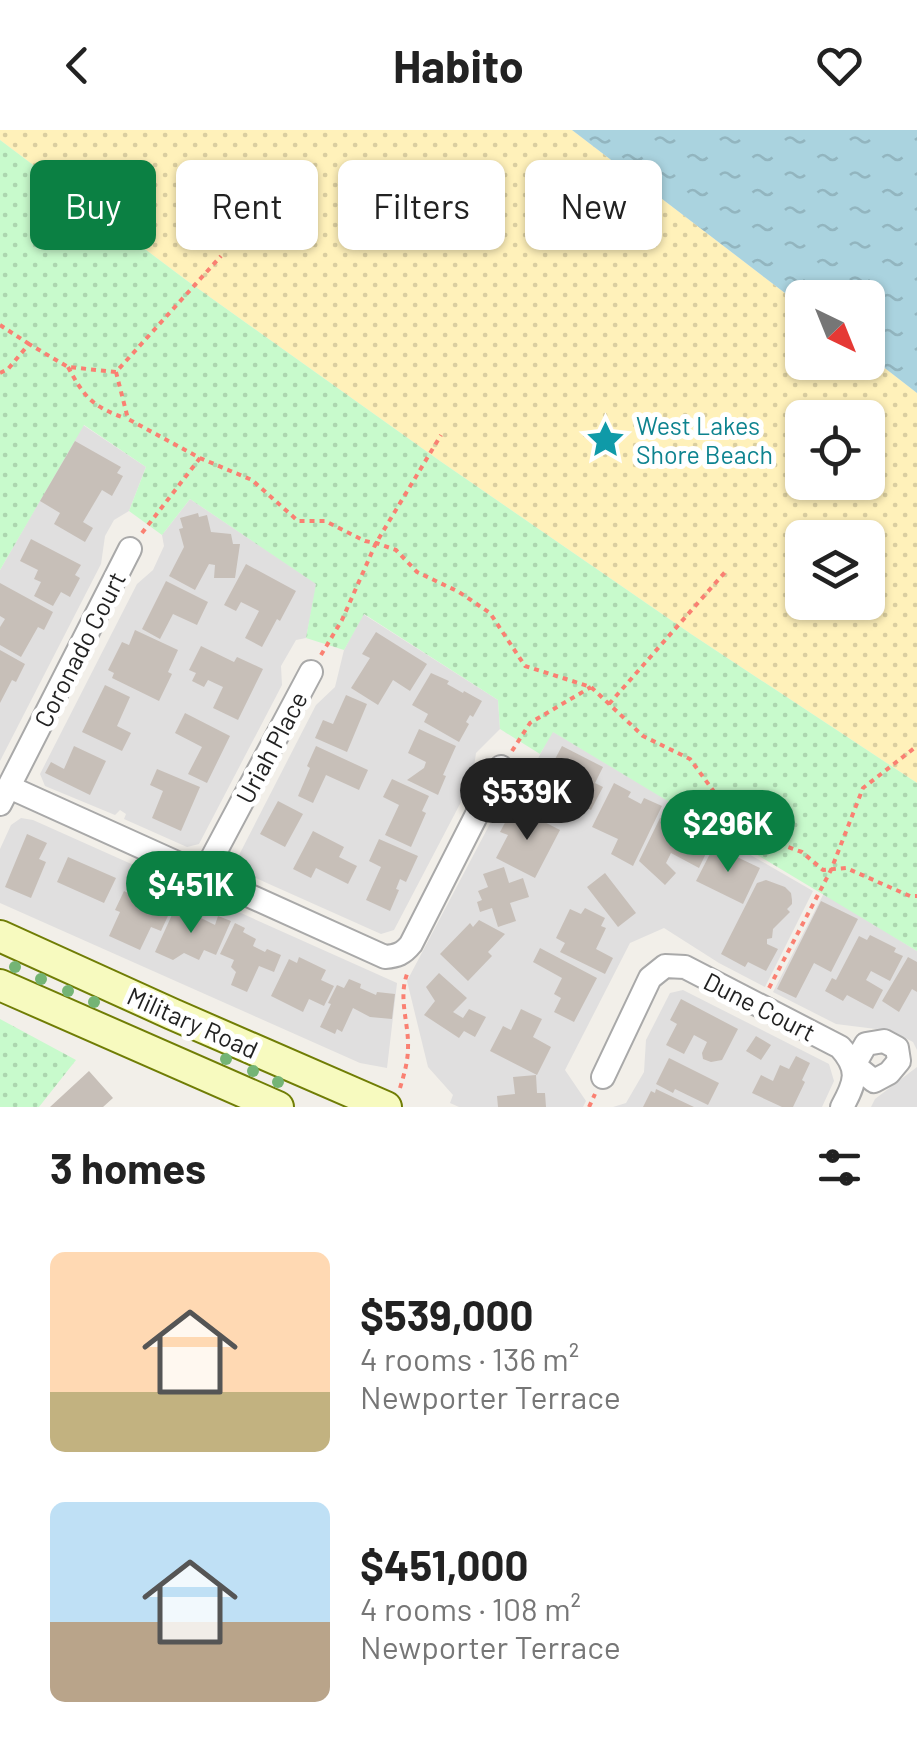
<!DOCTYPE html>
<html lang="en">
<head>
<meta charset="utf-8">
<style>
	body { margin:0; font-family:Barlow,sans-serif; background:#f2f2f2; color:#222; height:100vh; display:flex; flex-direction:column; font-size:38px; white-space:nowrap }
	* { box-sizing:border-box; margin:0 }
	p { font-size:32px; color:#767676 }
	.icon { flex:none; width:55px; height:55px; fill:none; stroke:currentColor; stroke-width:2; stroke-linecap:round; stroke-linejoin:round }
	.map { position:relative; height:977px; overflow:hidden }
	.side { display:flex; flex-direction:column; background:#fff; flex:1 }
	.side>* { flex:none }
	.top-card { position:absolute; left:30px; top:30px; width:858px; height:90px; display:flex; gap:20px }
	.needle { width:65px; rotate:137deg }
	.controls { position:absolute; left:785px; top:150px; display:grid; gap:20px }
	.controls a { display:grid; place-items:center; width:100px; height:100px; border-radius:15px; background:#fff; box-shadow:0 2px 8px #0004; font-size:50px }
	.price { position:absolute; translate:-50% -85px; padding:0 22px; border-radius:35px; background:#0b8043; color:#fff; font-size:32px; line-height:65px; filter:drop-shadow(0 2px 5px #0008) }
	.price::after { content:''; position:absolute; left:50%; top:60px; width:30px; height:22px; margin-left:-15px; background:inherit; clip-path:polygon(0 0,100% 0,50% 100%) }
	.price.current { background:#222; color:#fff }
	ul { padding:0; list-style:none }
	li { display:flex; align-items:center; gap:30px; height:250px; padding:0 50px }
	li span { display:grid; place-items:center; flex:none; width:280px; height:200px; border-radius:15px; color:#555 }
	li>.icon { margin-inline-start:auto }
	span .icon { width:120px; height:120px; fill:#fffc; stroke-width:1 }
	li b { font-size:42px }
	h2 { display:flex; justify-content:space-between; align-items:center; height:120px; padding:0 50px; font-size:42px }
	.pill { padding:0 35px; border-radius:15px; background:#fff; box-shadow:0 2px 8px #0004; font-size:35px; line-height:90px }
	.pill.current { background:#0b8043; color:#fff }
	header { display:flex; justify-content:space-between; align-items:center; height:130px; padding:0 50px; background:#fff; font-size:45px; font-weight:700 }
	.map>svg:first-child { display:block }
	.residential { fill:#e0dfdf }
	.sand { fill:url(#sand-dots); fill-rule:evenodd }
	.park { fill:url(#park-dots) }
	.water { fill:url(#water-ripples) }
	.building { fill:#c7bfb8 }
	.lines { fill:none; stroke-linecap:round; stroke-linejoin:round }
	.street-casing { stroke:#a9a9a9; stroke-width:26 }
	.secondary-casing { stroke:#707d05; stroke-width:34 }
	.path { stroke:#fa8072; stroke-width:4; stroke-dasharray:5 5; stroke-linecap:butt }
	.street { stroke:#fff; stroke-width:22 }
	.secondary { stroke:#f7fabf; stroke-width:30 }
	.tree { fill:#74b475 }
	.labels { text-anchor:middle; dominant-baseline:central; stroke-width:10; stroke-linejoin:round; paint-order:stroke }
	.culture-label { font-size:25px; fill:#0d838f; stroke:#fff; text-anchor:start }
	.street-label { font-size:25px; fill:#222; stroke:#fff }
</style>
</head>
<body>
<header><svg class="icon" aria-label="back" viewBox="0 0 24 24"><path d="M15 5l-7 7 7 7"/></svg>Habito<svg class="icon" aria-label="heart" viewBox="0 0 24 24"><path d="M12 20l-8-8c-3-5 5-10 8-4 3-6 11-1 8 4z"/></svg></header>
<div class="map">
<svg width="917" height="977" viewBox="0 0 917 977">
	<defs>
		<pattern id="sand-dots" width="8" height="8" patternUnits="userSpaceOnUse" patternTransform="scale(2.5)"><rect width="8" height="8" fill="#fff1ba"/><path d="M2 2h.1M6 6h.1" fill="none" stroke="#dacea0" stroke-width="1.8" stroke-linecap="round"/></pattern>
		<pattern id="park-dots" width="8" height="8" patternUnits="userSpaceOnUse" patternTransform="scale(2.5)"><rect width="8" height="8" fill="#c8facc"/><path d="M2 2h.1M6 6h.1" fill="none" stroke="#acd6af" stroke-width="1.8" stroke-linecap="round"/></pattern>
		<pattern id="water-ripples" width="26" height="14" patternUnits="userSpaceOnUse" patternTransform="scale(2.5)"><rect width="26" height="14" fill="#aad3df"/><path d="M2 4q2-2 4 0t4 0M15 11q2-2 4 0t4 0" fill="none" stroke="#92b5bf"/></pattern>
	</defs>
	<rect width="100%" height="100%" fill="#f2efe9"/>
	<path class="residential" d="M83,295L146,337L129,381L114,390L105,406L101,434L0,631V440Z
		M190,369L317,454L306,508L296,510L281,536L282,555L199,714L187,717L124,689L126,684L120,680L115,685L45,656L40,644L137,454L153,440L164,416L162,405Z
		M363,484L498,570L500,599L476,623L472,651L394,800L381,804L249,745L239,725L316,575L335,557L344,520Z
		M552,601L714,698L716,705L813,761L765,857L719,833L664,798L630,813L565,940L586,971L583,977H459L450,973L453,965L428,937L407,851L503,669L525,654Z
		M21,688L33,690L397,853L387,938L360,933L0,773V719L11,695Z
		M824,763L917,821V920L913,912L892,901L836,894L773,862Z
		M683,860L829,934L834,951L822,977H613L626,973L644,942L646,910L670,863Z
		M917,937V977H871L875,969Z"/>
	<path class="sand" d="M0,0H572L802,176V232H868V225L917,263V653L691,504L440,331L186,150L0,10ZM802,288H868V352H802ZM802,408H868V472H802Z"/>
	<path class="park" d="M0,10L186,150L440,331L691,504L917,653V821L553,602L540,624L500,599L498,570L364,484L344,520L306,508L316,454L190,369L162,405L129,381L146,337L84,295L0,440Z
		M0,889L76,930L39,977H0Z"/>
	<path class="water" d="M572,0H917V263L868,225V168H802V176Z"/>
	<path class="building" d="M75,311L121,337L117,343L123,346L112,366L102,360L83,392L93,398L85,412L54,394L60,383L40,371Z
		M198,383L199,387L207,385L211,402L231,404L233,414H240L235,448H214L215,435L209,434L195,460L169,446L184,417L179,399L183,398L180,388Z
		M31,409L81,435L75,445L80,448L70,467L61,462L53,476L34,466L41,452L34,449L38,440L20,431Z
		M246,434L296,461L280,491L277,489L262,517L245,508L259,481L241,472L236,481L224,475Z
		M166,451L208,472L197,495L173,484L160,509L142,499Z
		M0,453L53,482L44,500L38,497L21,527L0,515V497L5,489L0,486Z
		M135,500L178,520L168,542L172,544L159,571L112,548L114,543L108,540L122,512L129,515Z
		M376,502L427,534L410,561L393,550L378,575L351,558L370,528L362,524Z
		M201,516L234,532L237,527L263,539L238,590L213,578L223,557L208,550L204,557L192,551L196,543L189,540Z
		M0,520L25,534L16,552L12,550L0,573Z
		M431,543L449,551L447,554L463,563L464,561L482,571L473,587L470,585L466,592L469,594L459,612L424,592L428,584L412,575Z
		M105,555L130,567L117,596L131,603L122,621L82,602Z
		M346,565L367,574L347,622L315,608L323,590L333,594Z
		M185,583L230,606L207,653L188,644L202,617L175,603Z
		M419,599L456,616L443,645L446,646L438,665L407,650L424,638L426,632L408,623Z
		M74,616L106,631L90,665L45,643L51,632L64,639Z
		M316,616L368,640L359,660L326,645L313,673L298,666L310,638L307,636Z
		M562,616L603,637L595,653L603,657L591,680L584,676L578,687L565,680L560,690L531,674Z
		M157,639L200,657L181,701L152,688L163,661L150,655Z
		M392,649L429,666L422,681L426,683L411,717L385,705L399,675L383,667Z
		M614,653L631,662L628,667L641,674L644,668L662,676L633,736L611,724L618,709L592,697Z
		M278,671L303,684L285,717L260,704Z
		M521,680L560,700L535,748L496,728L508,705L500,702L509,685L516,689Z
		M666,686L673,688L676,697L694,706L698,703L706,706L710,715L699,738L671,723L666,733L676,743L665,755L639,731L660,688Z
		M313,701L344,717L339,727L357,736L348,754L316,738L311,748L293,739Z
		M27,704L47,713L39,729L46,732L31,768L5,757Z
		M379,709L418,726L406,752L400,749L396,759L399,760L390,781L366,770L381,737L369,731Z
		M714,716L760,738L743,774L696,751Z
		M68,727L116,748L104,773L57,752Z
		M504,737L509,753L523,748L529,767L510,773L516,791L498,797L492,778L480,782L477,772L482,770L478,761L488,757L483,744Z
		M605,743L636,783L618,797L587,757Z
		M766,750L785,757L791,763L792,770V774L787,779L790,782L773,799L772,808L767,809V814L778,819L766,841L748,832L745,837L721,824L757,753Z
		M140,760L173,775L161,801L151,797L140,820L109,806L120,782L115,780L124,761L136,767Z
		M821,771L858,789L831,842L814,833L796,868L777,859Z
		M176,776L190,782L187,789L194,793L197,786L215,795L218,786L231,791L216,825L204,820L199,830L184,823L173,830L155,822Z
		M585,778L605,788L601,796L606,798L596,819L613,828L605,844L560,822L565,813L556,808L570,779L581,784Z
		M479,790L505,804L488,822L492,826L468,851L440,824L470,793L473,797Z
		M235,793L245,798L243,802L256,809L253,816L265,822L267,819L281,825L274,842L259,836L247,862L231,855L236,842L231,837L234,830L220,824Z
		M870,805L896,818L894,822L903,826L890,851L871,841L866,850L883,860L873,879L847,865L843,871L825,861L832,848L836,850L859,806L867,810Z
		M540,818L597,848L574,892L554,882L561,868L554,864L562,848L533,832Z
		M299,827L326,840L321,850L334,856L324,876L309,869L303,882L271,866L289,829L297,833Z
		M908,827L917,832V862L912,859L899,882L882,871Z
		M439,843L467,868L453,882L463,888L469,879L486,887L475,907L464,901L459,908L424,885L435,871L426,857Z
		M349,849L361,854L360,858L376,865L377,862L395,864L392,889L370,887L353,878L342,902L337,899L335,904L320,897L331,874L328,873L337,855L344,858Z
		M681,869L738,899L722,930L711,932L703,929L702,923L707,912L694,905L684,924L666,915L677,894L670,890Z
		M521,879L542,889L533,907L551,917L537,945L490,921L503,896L511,900Z
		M756,906L771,915L761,930L746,921Z
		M796,926L810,933L802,950L805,952L793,977H782L752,963L761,945L773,951L780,935L789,939Z
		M669,928L719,953L708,975L675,959L673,963L656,954Z
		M89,941L113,968L103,977H50Z
		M536,945L537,963H545L546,977H498L497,966L515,964L513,947Z
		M656,959L694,977H643L651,961L655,963Z"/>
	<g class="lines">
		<defs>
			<path id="street" d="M9,657L385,827C397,826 403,824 411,814L501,637
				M0,674L130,419
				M203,745L311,542
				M884,911L897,918L899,931L889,943L874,951L854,935L866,914Z
				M603,947L650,848L665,836L685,837L840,917C860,939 856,952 842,977"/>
			<path id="secondary" d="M0,806L172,884L386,977
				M0,855L278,977"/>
		</defs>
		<use href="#street" class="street-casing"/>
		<use href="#secondary" class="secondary-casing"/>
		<path class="path" d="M0,195L29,214
			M68,237C84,267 93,277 125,288
			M116,242L128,289L200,328L252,350L298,391H325L365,411L376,413L396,420L417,442L459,462L490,483L525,536L591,557L643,606L690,629L734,689L754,705L802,722L823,740L846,738L910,766H917
			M0,243L8,239L29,214L68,237L116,242L221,126
			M142,403L200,328
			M321,525L342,490L376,413L441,305
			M609,574L726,441
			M512,621L530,593L591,557
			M769,858L831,740L863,658L917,616
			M400,958C404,945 408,931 408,918C409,893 398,869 407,844
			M589,977L595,964"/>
		<use href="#street" class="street"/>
		<use href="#secondary" class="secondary"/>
	</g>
	<g class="tree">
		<circle cx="15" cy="837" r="6"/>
		<circle cx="41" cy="849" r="6"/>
		<circle cx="68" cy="861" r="6"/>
		<circle cx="94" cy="872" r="6"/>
		<circle cx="226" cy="929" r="6"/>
		<circle cx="253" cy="941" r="6"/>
		<circle cx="278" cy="952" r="6"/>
	</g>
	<defs>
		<symbol id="sight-bare" viewBox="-9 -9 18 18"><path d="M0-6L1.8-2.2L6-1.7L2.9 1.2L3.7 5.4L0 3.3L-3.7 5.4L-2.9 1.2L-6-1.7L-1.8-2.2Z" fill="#0f9aa8" stroke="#fff" stroke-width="2.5" paint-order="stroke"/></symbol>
	</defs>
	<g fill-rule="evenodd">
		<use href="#sight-bare" x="578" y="282" width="55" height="55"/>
	</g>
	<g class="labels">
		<g class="culture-label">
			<text x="636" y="295">West Lakes<tspan x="636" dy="29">Shore Beach</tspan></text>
		</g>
		<g class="street-label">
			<text transform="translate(79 519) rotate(-63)">Coronado Court</text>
			<text transform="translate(271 617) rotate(-62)">Uriah Place</text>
			<text transform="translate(760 876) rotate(27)">Dune Court</text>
			<text transform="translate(193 892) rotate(24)">Military Road</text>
		</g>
	</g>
</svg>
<div class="controls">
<a><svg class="needle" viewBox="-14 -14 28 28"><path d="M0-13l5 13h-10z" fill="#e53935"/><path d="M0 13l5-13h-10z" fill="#767676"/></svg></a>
<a><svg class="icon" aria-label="locate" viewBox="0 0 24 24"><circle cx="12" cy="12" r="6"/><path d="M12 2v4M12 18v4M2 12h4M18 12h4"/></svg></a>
<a><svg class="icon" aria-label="layers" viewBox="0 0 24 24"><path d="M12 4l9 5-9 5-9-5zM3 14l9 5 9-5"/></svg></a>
</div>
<b class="price current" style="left:527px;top:713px">$539K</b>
<b class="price" style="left:728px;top:745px">$296K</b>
<b class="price" style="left:191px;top:806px">$451K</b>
<div class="top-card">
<a class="pill current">Buy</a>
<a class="pill">Rent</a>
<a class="pill">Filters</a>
<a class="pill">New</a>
</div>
</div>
<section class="side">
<h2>3 homes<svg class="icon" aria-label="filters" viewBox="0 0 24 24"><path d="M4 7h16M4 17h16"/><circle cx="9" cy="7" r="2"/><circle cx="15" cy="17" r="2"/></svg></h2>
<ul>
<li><span style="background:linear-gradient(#ffd9b3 70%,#c2b280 0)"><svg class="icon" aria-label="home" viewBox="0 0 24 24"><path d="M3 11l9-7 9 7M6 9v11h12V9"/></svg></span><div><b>$539,000</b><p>4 rooms · 136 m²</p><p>Newporter Terrace</p></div></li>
<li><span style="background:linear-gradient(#bfe0f5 60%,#b9a48a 0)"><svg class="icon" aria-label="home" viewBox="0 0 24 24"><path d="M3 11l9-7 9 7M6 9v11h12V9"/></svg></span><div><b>$451,000</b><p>4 rooms · 108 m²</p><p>Newporter Terrace</p></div></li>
</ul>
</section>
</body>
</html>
